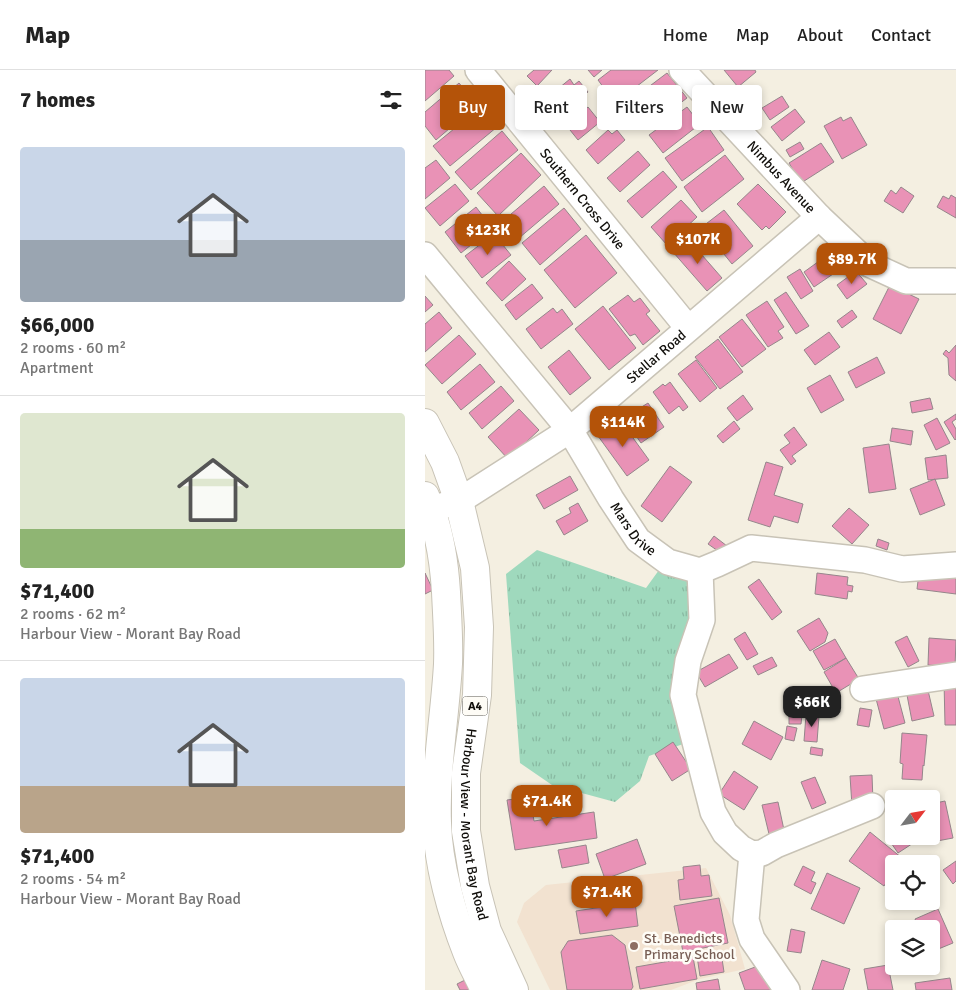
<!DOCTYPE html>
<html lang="en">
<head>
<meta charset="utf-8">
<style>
	body { margin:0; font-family:Signika,sans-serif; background:#f2f2f2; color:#222; height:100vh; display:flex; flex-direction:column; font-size:19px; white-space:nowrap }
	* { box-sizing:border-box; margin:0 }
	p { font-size:16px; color:#767676 }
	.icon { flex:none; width:28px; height:28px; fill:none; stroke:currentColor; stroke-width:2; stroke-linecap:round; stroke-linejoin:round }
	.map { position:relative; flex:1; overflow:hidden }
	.side { display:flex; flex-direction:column; background:#fff; width:425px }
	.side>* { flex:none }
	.hud { position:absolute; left:15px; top:15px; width:440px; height:45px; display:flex; gap:10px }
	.needle { width:32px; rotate:59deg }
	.buttons { position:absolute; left:460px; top:720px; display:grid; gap:10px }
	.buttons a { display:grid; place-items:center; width:55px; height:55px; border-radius:5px; background:#fff; box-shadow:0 2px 8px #0003; font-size:25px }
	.price { position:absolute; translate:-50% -42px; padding:0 11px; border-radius:10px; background:#b45309; color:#fff; font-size:16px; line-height:32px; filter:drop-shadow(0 1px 2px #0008) }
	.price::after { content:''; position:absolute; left:50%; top:30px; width:15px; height:11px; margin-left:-8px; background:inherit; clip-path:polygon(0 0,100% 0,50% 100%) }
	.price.on { background:#222; color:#fff }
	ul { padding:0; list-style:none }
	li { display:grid; align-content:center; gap:10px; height:265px; padding:0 20px }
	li+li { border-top:1px solid #e0e0e0 }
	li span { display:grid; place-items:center; height:155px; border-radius:5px; color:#555 }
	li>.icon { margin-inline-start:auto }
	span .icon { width:90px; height:90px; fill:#fffc; stroke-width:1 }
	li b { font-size:21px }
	h2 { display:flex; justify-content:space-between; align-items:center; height:60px; padding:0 20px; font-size:21px }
	.chip { padding:0 18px; border-radius:5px; background:#fff; box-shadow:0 2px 8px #0003; font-size:18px; line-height:45px }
	.chip.on { background:#b45309; color:#fff }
	header { display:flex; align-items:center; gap:30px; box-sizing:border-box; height:70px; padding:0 25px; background:#fff; border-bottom:1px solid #e0e0e0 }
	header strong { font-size:24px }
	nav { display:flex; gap:28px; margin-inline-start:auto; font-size:18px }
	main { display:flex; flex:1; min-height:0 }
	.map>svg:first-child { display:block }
	.education { fill:#f2e2d0 }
	.grass { fill:url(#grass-tufts) }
	.building { fill:#e992b6; stroke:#95868b }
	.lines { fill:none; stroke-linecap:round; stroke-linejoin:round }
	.minor-casing { stroke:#c8c3b6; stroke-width:28 }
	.highway-casing { stroke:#c8c3b6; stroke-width:30 }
	.minor { stroke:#fff; stroke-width:25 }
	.highway { stroke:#fff; stroke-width:28 }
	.education-dot { fill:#8d6e63; stroke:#fefcf6; stroke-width:2 }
	.labels { text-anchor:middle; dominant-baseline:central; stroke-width:5; stroke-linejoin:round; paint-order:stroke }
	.shield { fill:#fefcf6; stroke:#575551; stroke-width:1 }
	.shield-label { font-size:12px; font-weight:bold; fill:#100e0a }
	.street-label { font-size:14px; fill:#100e0a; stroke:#fefcf6 }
	.education-label { font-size:14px; fill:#785e54; stroke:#fefcf6; text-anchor:start }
</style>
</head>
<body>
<header>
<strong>Map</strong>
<nav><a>Home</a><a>Map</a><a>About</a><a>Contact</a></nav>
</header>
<main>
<section class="side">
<h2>7 homes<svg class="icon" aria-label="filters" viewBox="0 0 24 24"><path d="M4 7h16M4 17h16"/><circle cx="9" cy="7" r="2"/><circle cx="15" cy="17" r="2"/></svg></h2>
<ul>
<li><span style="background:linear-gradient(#c9d6e8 60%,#9aa5b1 0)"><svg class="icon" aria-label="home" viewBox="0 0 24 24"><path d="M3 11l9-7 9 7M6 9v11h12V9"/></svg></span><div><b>$66,000</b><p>2 rooms · 60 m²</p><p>Apartment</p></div></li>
<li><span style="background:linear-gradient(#dfe7d0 75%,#8fb573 0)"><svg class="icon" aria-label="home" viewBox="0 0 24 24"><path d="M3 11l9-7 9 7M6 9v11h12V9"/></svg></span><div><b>$71,400</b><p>2 rooms · 62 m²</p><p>Harbour View - Morant Bay Road</p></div></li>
<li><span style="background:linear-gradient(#c9d6e8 70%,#b9a48a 0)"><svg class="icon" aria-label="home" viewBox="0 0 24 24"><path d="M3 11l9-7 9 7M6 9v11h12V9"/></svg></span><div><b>$71,400</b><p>2 rooms · 54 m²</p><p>Harbour View - Morant Bay Road</p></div></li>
</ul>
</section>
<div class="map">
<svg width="531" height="920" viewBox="0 0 531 920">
	<defs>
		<pattern id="grass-tufts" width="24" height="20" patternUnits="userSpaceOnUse" patternTransform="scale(1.25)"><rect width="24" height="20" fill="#9fd9bd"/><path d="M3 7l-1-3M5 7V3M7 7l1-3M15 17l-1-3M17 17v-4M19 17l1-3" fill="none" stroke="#88b9a1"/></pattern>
	</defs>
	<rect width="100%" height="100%" fill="#f4efe1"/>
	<path class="education" d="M281,798L305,845L320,899L275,909L246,920H125L92,852L99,833L121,815Z"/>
	<path class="grass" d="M112,480L221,518L234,500L268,505L261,673L224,686L215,711L190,732L127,715L95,693L81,504Z"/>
	<path class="building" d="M0,0H24L29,6L0,31Z
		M109,0H127L112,16L102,6Z
		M163,0H177L169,7Z
		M186,0H233L190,33L173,10Z
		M299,0H330L331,2L313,17Z
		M242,3L262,28L221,59L201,34Z
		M145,9L149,15L154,11L163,22L132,47L118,31Z
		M34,13L52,35L11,70L0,56V42Z
		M357,26L364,37L345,50L337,38Z
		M56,37L72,57L25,96L8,76Z
		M163,37L175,52L153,70L141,55Z
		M262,37L275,54L238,83L224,65Z
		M370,39L380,52L357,71L346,57Z
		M416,47L418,51L426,47L442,75L417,89L399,56Z
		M283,57L299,80L257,111L240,88Z
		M183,60L187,64L192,60L200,70L173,94L161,80Z
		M77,61L93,80L46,120L30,102Z
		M375,72L379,79L365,87L361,80Z
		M396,73L409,92L376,113L364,93Z
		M213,81L225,95L195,122L182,108Z
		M96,83L116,105L73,146L52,123Z
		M300,85L319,109L277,142L259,117Z
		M11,90L25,108L0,129V98Z
		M238,101L252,117L217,148L202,131Z
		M30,114L44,131L15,156L0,138Z
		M333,114L361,142L344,159L341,156L337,160L312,134Z
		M119,116L134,134L94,168L79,150Z
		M476,117L489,126L478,143L459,131L466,120L471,124Z
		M526,125L531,128V148L512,137L518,126L524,129Z
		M256,130L272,147L242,175L226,157Z
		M51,137L67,158L36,183L20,162Z
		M139,138L156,159L115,195L97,173Z
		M299,140L328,176L307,194L277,157Z
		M69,164L86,185L57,208L40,186Z
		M161,165L192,203L150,238L119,200Z
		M263,169L297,208L282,221L248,182Z
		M414,179L424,192L417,197L407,184Z
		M397,189L408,204L389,217L379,202Z
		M84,191L101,209L77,231L61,213Z
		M375,199L388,221L376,229L362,207Z
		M431,201L442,214L422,229L412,215Z
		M107,214L118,228L91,250L80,235Z
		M465,215L494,229L476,264L448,249Z
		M361,222L384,256L371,264L349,230Z
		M203,225L209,232L215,228L225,241L221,244L235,261L218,275L210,264L205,266L184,239Z
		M0,226L8,235L0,242Z
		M342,231L359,257L353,261L358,268L343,277L321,245Z
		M178,236L211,278L184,300L150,259Z
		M128,238L132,243L137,239L148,254L116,279L101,259Z
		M427,240L432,247L417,258L412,251Z
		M14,242L27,258L0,282V254Z
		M317,249L341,279L317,297L294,267Z
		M404,262L415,277L390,295L379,280Z
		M34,265L51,284L17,314L0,295Z
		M293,269L318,302L295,319L270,287Z
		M531,275V311L524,305L523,288L518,284L521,280L524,283Z
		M144,280L166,308L145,325L123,297Z
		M452,287L460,303L431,318L423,302Z
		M271,290L292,318L275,332L253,304Z
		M55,294L70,312L36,340L22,322Z
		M405,305L419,330L396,343L382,318Z
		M245,312L263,337L258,341L254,336L244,344L228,322L238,314L240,316Z
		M76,316L89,331L57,359L44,343Z
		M318,325L328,339L312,351L302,338Z
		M505,328L508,339L487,343L485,332Z
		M223,333L239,357L216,373L199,348Z
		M94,339L114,360L83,389L63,367Z
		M531,344V349L527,352L531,359V369L530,370L519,352Z
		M512,348L525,373L511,380L499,355Z
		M195,350L224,390L202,406L173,366Z
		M309,351L315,359L298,373L292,366Z
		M369,357L382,375L367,386L371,391L366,395L355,380L365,373L359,365Z
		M467,358L488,361L486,375L465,371Z
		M464,374L471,419L444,423L438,378Z
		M521,385L523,408L503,410L500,388Z
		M341,392L358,397L349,425L378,434L373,453L349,446L345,457L323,450Z
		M245,396L267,412L237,452L216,436Z
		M145,406L153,420L119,439L111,425Z
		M510,409L520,435L495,445L485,419Z
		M153,433L163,451L139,465L131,451L146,443L144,438Z
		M424,438L444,455L427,474L407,456Z
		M289,466L302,476L296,483L283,474Z
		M453,469L464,473L462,480L451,476Z
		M0,503L8,520L0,524Z
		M392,503L423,507L422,515L428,516L427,522L423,521L422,529L390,524Z
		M494,503L531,508V524L492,519Z
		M334,509L357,542L347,550L323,517Z
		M394,548L403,563L400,572L385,581L372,561Z
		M320,562L333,584L322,590L309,569Z
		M482,566L494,591L483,597L470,572Z
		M504,568L531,570L530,597L503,595Z
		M410,569L421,588L399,600L388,581Z
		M304,584L313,598L280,617L271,602Z
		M347,587L352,596L333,605L328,596Z
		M421,588L434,609L411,623L399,602Z
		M519,611H531V655H520Z
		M502,616L509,646L487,651L481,620Z
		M471,619L480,653L459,659L450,625Z
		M435,638L447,640L444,657L432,655Z
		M364,645H377L376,654H364Z
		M381,645L394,646L392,672L379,671Z
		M329,651L358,667L346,690L317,674Z
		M362,656L372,658L369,671L360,669Z
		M477,663L502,665L499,696L498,695L497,710L477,709L478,694L475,693Z
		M248,672L266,699L247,711L230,684Z
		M386,677L398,679L397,686L385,684Z
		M309,701L333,717L319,740L294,724Z
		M447,705L448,731L427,736L425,706Z
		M390,707L401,733L387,739L376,712Z
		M105,727L109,751L169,742L172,768L90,780L82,730Z
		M520,731L528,768L512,771L506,745V734Z
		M353,732L359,760L344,764L337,735Z
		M445,762L477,788L473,794H469V801L459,816L424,791Z
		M469,763V766H499L473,783L462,767Z
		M212,769L221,794L180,809L171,784Z
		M161,775L164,793L137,798L133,780Z
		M531,791V811L528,814L518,800Z
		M275,795L276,806L284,805L287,826L255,830L253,810L259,809L258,797Z
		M378,796L390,802L386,811L391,813L386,824L369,815Z
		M402,803L435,818L419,854L386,839Z
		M294,828L303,873L258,882L249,836Z
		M210,832L213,856L155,864L151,841Z
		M513,839L528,873L506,882V859H494L490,849Z
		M366,859L380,862L376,883L362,881Z
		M187,865L200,875L208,917L206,920H142L136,882L143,871Z
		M296,882L299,902L275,906L272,886Z
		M268,887L272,909L215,919L211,897Z
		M397,890L425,899L418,920H387Z
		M341,893L351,920H320L314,903Z
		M463,895L468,920H443L439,899Z
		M525,908L527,920H491L490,913Z
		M42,909L49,920H35L32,914Z
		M293,909L295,920H272L271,913Z"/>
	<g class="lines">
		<defs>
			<g id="minor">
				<path id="s1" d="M53,0L263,258"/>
				<path id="s2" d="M257,0L394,147L444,194L481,211H528"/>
				<path id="s3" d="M0,185L145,360L186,429L213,470L243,492L275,501L292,494L326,478L440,490L477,499L531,495"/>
				<path id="s4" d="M6,439L34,431L145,360L394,147"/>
				<path d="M275,501L277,550L263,591L258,625L288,742L300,763L316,778L327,784L337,783L351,775L447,736"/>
				<path d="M438,619L531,605"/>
				<path d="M327,784L321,850L327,869L362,920"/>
			</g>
			<g id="highway">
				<path id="s5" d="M0,353L20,392L34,431L50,498L54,557L52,625L41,703V761L50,816L62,861L89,920"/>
				<path d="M0,426C14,456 19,489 21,522C22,545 24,570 23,594C20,647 10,700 12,753C13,794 27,844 42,882C47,895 54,907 60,920"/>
			</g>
		</defs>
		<use href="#minor" class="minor-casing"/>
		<use href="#highway" class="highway-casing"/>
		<use href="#minor" class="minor"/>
		<use href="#highway" class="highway"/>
	</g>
	<circle class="education-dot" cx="209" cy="876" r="5"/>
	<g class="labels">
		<rect class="shield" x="37.5" y="626.5" width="25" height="19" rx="4"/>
		<g class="shield-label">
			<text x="50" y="636">A4</text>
		</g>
		<g class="street-label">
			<text stroke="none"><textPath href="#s2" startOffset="146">Nimbus Avenue</textPath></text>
			<text stroke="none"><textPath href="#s1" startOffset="166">Southern Cross Drive</textPath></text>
			<text stroke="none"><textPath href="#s4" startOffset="274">Stellar Road</textPath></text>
			<text stroke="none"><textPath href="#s3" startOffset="345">Mars Drive</textPath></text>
			<text stroke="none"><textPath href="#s5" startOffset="412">Harbour View - Morant Bay Road</textPath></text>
		</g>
		<g class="education-label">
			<text x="219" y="868">St. Benedicts<tspan x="219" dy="16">Primary School</tspan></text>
		</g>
	</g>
</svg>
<div class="buttons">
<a><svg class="needle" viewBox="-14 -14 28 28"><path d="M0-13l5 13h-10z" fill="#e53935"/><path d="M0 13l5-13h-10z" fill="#767676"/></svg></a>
<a><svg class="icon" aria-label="locate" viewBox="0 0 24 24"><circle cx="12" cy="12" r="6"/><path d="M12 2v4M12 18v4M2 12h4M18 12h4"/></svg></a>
<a><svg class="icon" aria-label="layers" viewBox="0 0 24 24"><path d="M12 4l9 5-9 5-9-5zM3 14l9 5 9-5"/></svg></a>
</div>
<b class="price" style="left:63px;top:186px">$123K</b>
<b class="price" style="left:273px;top:195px">$107K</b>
<b class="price" style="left:427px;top:215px">$89.7K</b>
<b class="price" style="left:198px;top:378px">$114K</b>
<b class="price on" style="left:387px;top:658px">$66K</b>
<b class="price" style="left:122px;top:757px">$71.4K</b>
<b class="price" style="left:182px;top:848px">$71.4K</b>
<div class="hud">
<a class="chip on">Buy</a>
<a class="chip">Rent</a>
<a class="chip">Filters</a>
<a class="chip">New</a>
</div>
</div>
</main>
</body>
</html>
